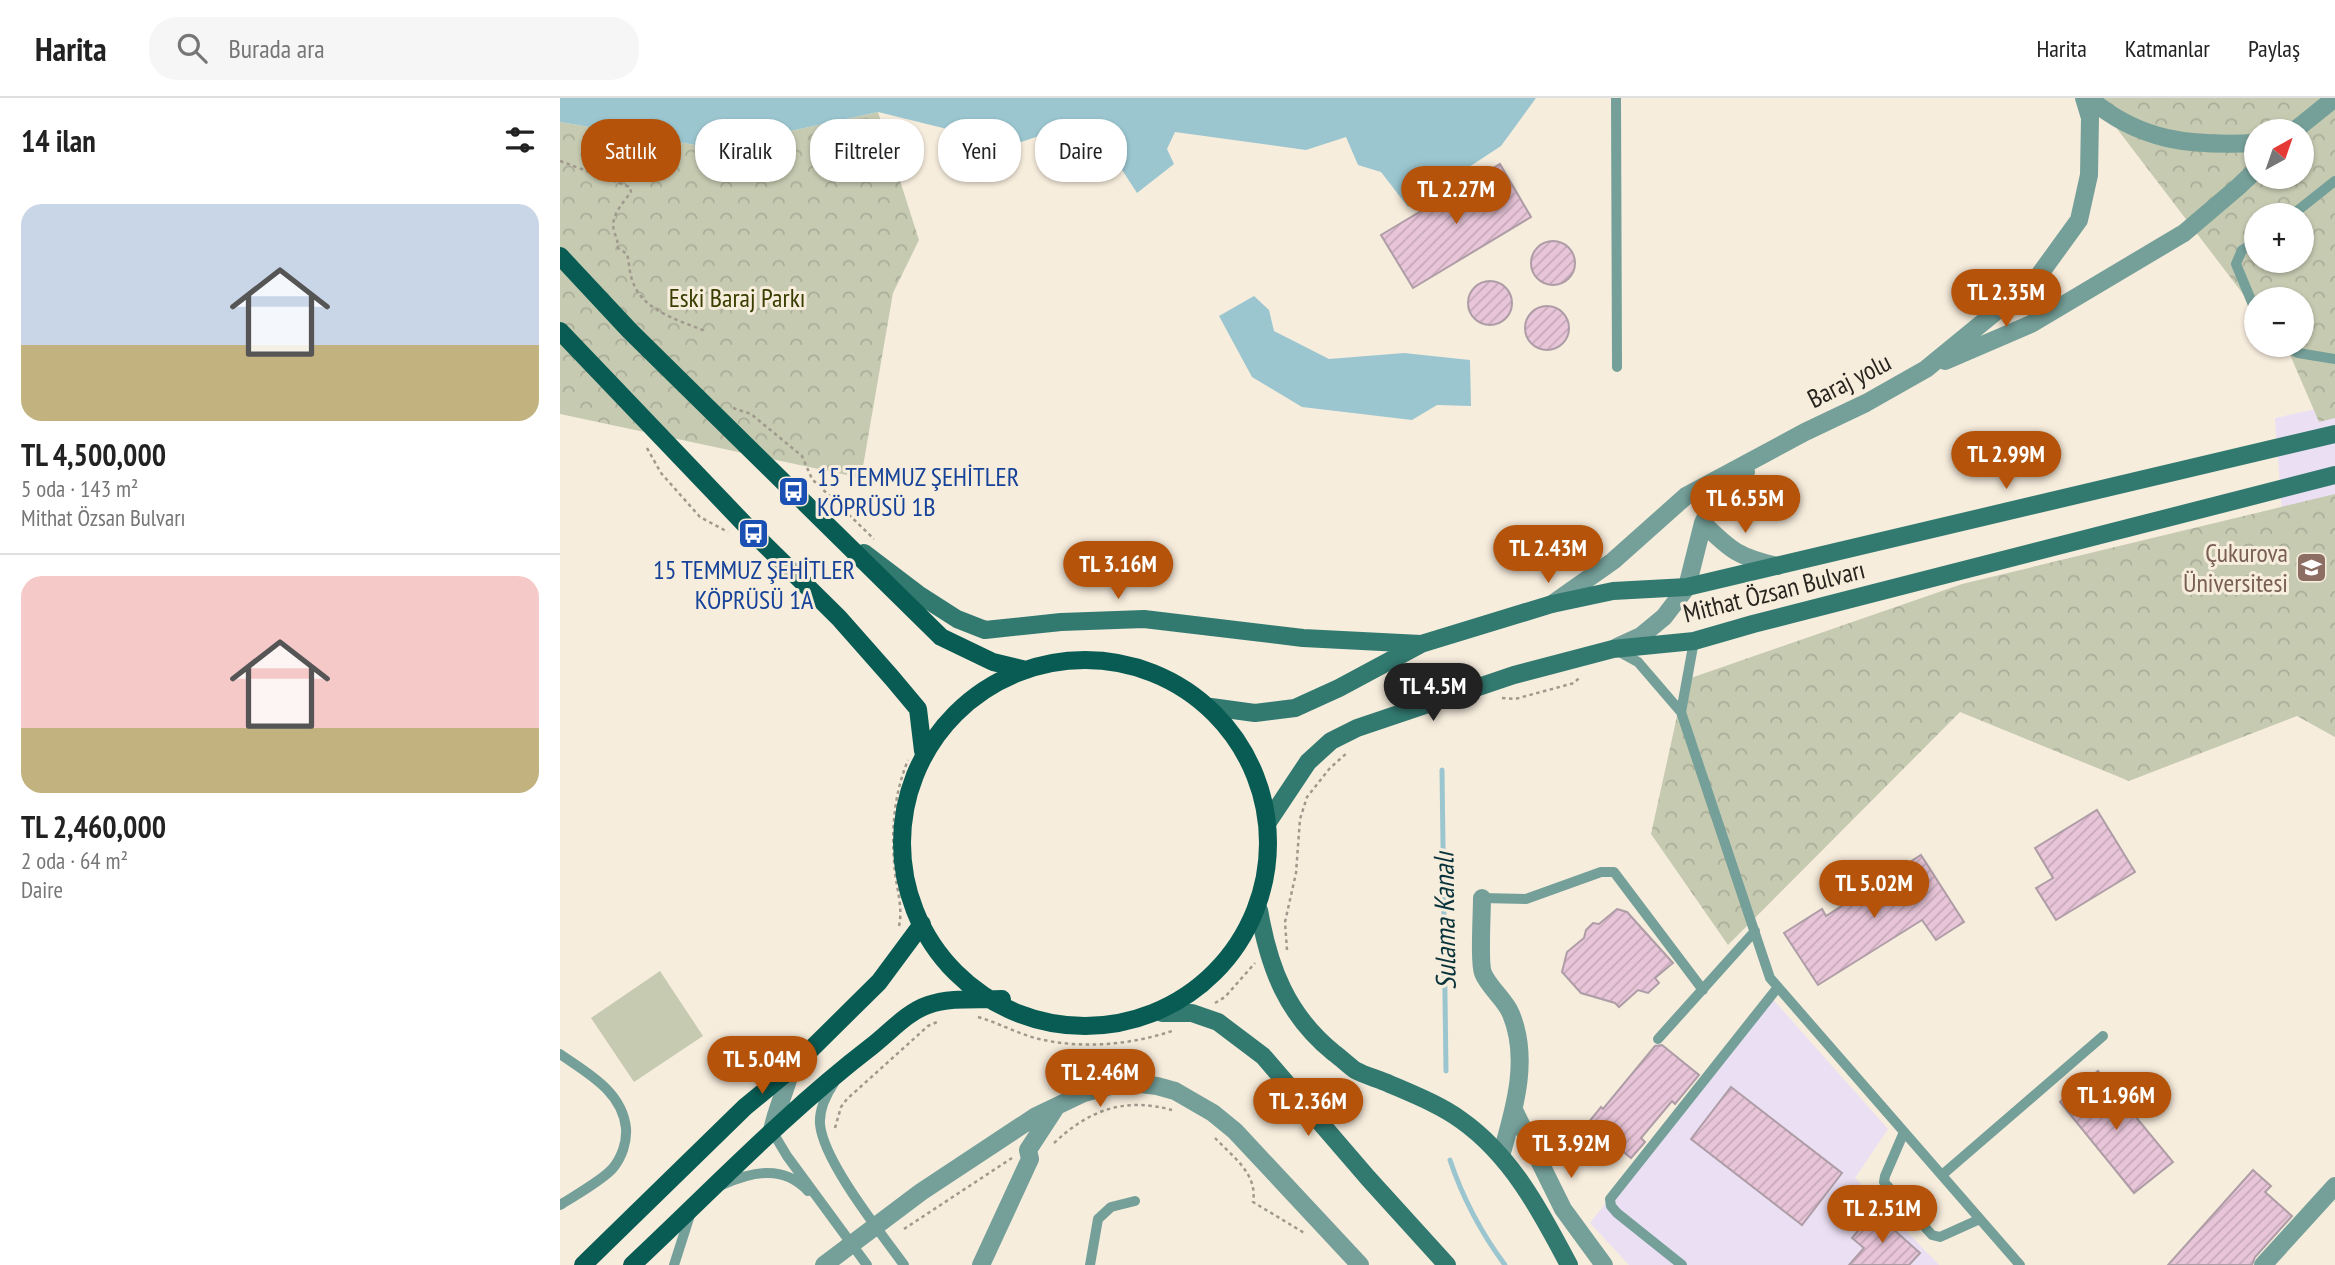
<!DOCTYPE html>
<html lang="tr">
<head>
<meta charset="utf-8">
<style>
	body { margin:0; font-family:"PT Sans Narrow",sans-serif; background:#f6f6f6; color:#222; height:100vh; display:flex; flex-direction:column; font-size:26px; white-space:nowrap }
	* { box-sizing:border-box; margin:0 }
	p { font-size:23px; color:#767676 }
	.icon { flex:none; width:38px; height:38px; fill:none; stroke:currentColor; stroke-width:2; stroke-linecap:round; stroke-linejoin:round }
	.map { position:relative; flex:1; overflow:hidden }
	.side { display:flex; flex-direction:column; background:#fff; width:560px }
	.side>* { flex:none }
	.hud { position:absolute; left:21px; top:21px; width:665px; height:63px; display:flex; gap:14px }
	.needle { width:46px; rotate:40deg }
	.controls { position:absolute; left:1684px; top:21px; display:grid; gap:14px }
	.controls a { display:grid; place-items:center; width:70px; height:70px; border-radius:50%; background:#fff; box-shadow:0 2px 5px #0004; font-size:35px }
	.price { position:absolute; translate:-50% -60px; padding:0 16px; border-radius:24px; background:#b45309; color:#fff; font-size:23px; line-height:46px; filter:drop-shadow(0 2px 4px #0008) }
	.price::after { content:''; position:absolute; left:50%; top:42px; width:21px; height:16px; margin-left:-10px; background:inherit; clip-path:polygon(0 0,100% 0,50% 100%) }
	.price.on { background:#222; color:#fff }
	ul { padding:0; list-style:none }
	li { display:grid; align-content:center; gap:14px; height:371px; padding:0 21px }
	li+li { border-top:2px solid #e0e0e0 }
	li span { display:grid; place-items:center; height:217px; border-radius:21px; color:#555 }
	li>.icon { margin-inline-start:auto }
	span .icon { width:126px; height:126px; fill:#fffc; stroke-width:1 }
	li b { font-size:30px }
	h2 { display:flex; justify-content:space-between; align-items:center; height:84px; padding:0 21px; font-size:30px }
	.tag { padding:0 24px; border-radius:28px; background:#fff; box-shadow:0 2px 5px #0004; font-size:24px; line-height:63px }
	.tag.on { background:#b45309; color:#fff }
	header { display:flex; align-items:center; gap:42px; box-sizing:border-box; height:98px; padding:0 35px; background:#fff; border-bottom:2px solid #e0e0e0 }
	header strong { font-size:33px }
	nav { display:flex; gap:38px; margin-inline-start:auto; font-size:24px }
	.search { width:490px; height:63px; background:#f6f6f6; display:flex; align-items:center; gap:18px; box-sizing:border-box; padding:0 24px; border-radius:28px; color:#767676; font-size:26px }
	main { display:flex; flex:1; min-height:0 }
	.map>svg:first-child { display:block }
	.education { fill:#ebdff3 }
	.forest { fill:url(#forest-crowns); fill-rule:evenodd }
	.pitch { fill:#c6cab1 }
	.water { fill:#9bc6d0 }
	.lines { fill:none; stroke-linecap:round; stroke-linejoin:round }
	.stream { stroke:#9bc6d0; stroke-width:5 }
	.building { fill:url(#building-hatch); stroke:#ae9da6; stroke-width:2 }
	.path { stroke:#a0998d; stroke-width:2.5; stroke-dasharray:3.5 3.5; stroke-linecap:butt }
	.service { stroke:#75a099; stroke-width:10 }
	.minor { stroke:#75a099; stroke-width:18 }
	.secondary { stroke:#327a70; stroke-width:18 }
	.primary { stroke:#085c53; stroke-width:18 }
	.labels { text-anchor:middle; dominant-baseline:central; stroke-width:6; stroke-linejoin:round; paint-order:stroke }
	.park-label { font-size:26px; fill:#393e00; stroke:#f7eddd }
	.street-label { font-size:26px; fill:#28251f; stroke:#f7eddd }
	.transit-label { font-size:26px; fill:#164399; stroke:#f7eddd; text-anchor:start }
	.education-label { font-size:26px; fill:#785e54; stroke:#f7eddd; text-anchor:end }
	.water-label { font-size:28px; font-style:italic; fill:#09333b; stroke:#f7eddd }
</style>
</head>
<body>
<header>
<strong>Harita</strong>
<div class="search"><svg class="icon" aria-label="search" viewBox="0 0 24 24"><circle cx="10" cy="10" r="6"/><path d="M15 15l6 6"/></svg>Burada ara</div>
<nav><a>Harita</a><a>Katmanlar</a><a>Paylaş</a></nav>
</header>
<main>
<section class="side">
<h2>14 ilan<svg class="icon" aria-label="filters" viewBox="0 0 24 24"><path d="M4 7h16M4 17h16"/><circle cx="9" cy="7" r="2"/><circle cx="15" cy="17" r="2"/></svg></h2>
<ul>
<li><span style="background:linear-gradient(#c9d6e8 65%,#c2b280 0)"><svg class="icon" aria-label="home" viewBox="0 0 24 24"><path d="M3 11l9-7 9 7M6 9v11h12V9"/></svg></span><div><b>TL 4,500,000</b><p>5 oda · 143 m²</p><p>Mithat Özsan Bulvarı</p></div></li>
<li><span style="background:linear-gradient(#f6c9c9 70%,#c2b280 0)"><svg class="icon" aria-label="home" viewBox="0 0 24 24"><path d="M3 11l9-7 9 7M6 9v11h12V9"/></svg></span><div><b>TL 2,460,000</b><p>2 oda · 64 m²</p><p>Daire</p></div></li>
</ul>
</section>
<div class="map">
<svg width="1775" height="1167" viewBox="0 0 1775 1167">
	<defs>
		<pattern id="forest-crowns" width="20" height="18" patternUnits="userSpaceOnUse" patternTransform="scale(1.75)"><rect width="20" height="18" fill="#c6cab1"/><path d="M2 6a3 3 0 1 1 6 0M12 15a3 3 0 1 1 6 0" fill="none" stroke="#aaad98"/></pattern>
		<pattern id="building-hatch" width="6" height="6" patternUnits="userSpaceOnUse" patternTransform="scale(1.75)"><rect width="6" height="6" fill="#e8c5d8"/><path d="M-1 1l2-2M0 6l6-6M5 7l2-2" fill="none" stroke="#c7a9b9"/></pattern>
	</defs>
	<rect width="100%" height="100%" fill="#f7eddd"/>
	<path class="education" d="M1775,307V639L1737,618L1715,320Z
		M1210,898L1328,1031L1295,1080L1379,1167H1069L1030,1125Z"/>
	<path class="forest" d="M1537,0H1775V320L1759,324L1731,259L1722,247H1741V201H1696V213L1542,11ZM1696,33H1741V79H1696ZM1696,117H1741V163H1696Z
		M318,14L359,142L333,195L301,380L0,316V24L153,50Z
		M1775,396V639L1737,618L1569,683L1400,614L1168,847L1091,736L1125,582L1402,486Z"/>
	<path class="pitch" d="M100,873L143,938L74,984L31,920Z"/>
	<path class="water" d="M0,0H976L941,48L848,109L821,74L798,67L786,39L746,52L615,34L607,51L614,66L577,95L529,21L452,47L318,14L153,50L0,24Z
		M694,198L709,212L714,233L769,261L844,255L910,262L911,308L877,307L852,322L742,309L692,279L659,218Z"/>
	<g class="lines">
		<path class="stream" d="M882,672L886,973
			M890,1062C902,1098 922,1136 945,1167"/>
	</g>
	<path class="building" d="M940,66L971,119L853,190L821,137Z
		M971 165a22 22 0 1 1 44 0a22 22 0 1 1-44 0Z
		M908 205a22 22 0 1 1 44 0a22 22 0 1 1-44 0Z
		M965 230a22 22 0 1 1 44 0a22 22 0 1 1-44 0Z
		M1537,712L1575,774L1496,822L1476,790L1493,780L1475,750Z
		M1361,757L1404,824L1376,842L1362,822L1258,887L1224,835L1262,811L1266,818Z
		M1057,811L1067,814L1113,865L1095,880L1099,885L1088,895L1078,892L1059,909L1055,905L1021,895L1002,874L1007,854L1024,840L1026,832L1033,825L1039,826Z
		M1102,947L1139,977L1115,1006L1112,1003L1081,1040L1085,1044L1071,1060L1028,1025L1041,1009L1043,1011L1095,948Z
		M1538,973L1613,1064L1574,1095L1500,1004Z
		M1171,989L1282,1075L1242,1127L1131,1041Z
		M1693,1072L1711,1088L1705,1094L1732,1118L1695,1159L1692,1167H1608Z
		M1314,1114L1360,1155L1349,1167H1289L1304,1150L1292,1140Z"/>
	<g class="lines">
		<path class="path" d="M0,63L70,89L71,94C63,105 50,118 54,133C56,140 58,142 58,150L67,156C69,163 69,171 71,178C79,212 116,221 145,233
			M173,310L191,316L242,358L252,381L314,441
			M87,350L101,375L140,419L168,434
			M942,600L955,601L1014,585L1021,578
			M339,828C343,810 337,792 335,774C331,735 333,699 348,662
			M727,852L725,824L736,775L740,721L747,699L770,670L788,654
			M655,905L665,899L695,865
			M418,919C439,925 458,936 479,941C522,951 570,947 612,933
			M275,1030L281,1009L287,1001L368,928L377,924
			M655,1040C673,1059 698,1076 693,1104L746,1136
			M494,1045C529,1012 564,999 612,1012
			M344,1131L452,1060"/>
		<path class="service" d="M1056,0L1057,269
			M1732,117L1775,83
			M1696,144L1682,152L1676,166L1696,214
			M1722,247L1738,255L1775,261
			M1056,552L1078,564L1121,614L1210,880L1460,1167
			M1121,614L1134,543
			M922,800L966,801L1041,774H1054L1143,892
			M1098,941L1195,833
			M0,956C27,975 62,993 66,1030C67,1044 62,1059 53,1070C43,1082 14,1098 0,1107
			M274,985C266,997 259,1011 260,1026C263,1063 321,1135 344,1167
			M212,1033L227,1058L307,1167
			M1344,1034L1325,1078L1324,1084L1372,1137L1380,1139L1420,1121
			M1382,1077L1543,938
			M162,1087C191,1074 223,1066 248,1093
			M114,1167L131,1114
			M530,1167L538,1121L551,1109L575,1103
			M1122,1167L1057,1115L1051,1108L1050,1101L1218,889"/>
		<path class="minor" d="M1529,0C1580,44 1631,48 1696,45
			M1734,33L1775,0
			M1385,263L1471,226L1624,135L1678,89L1696,72
			M1143,425C1171,453 1179,459 1217,468
			M992,506L1053,463L1126,398L1245,334L1306,305L1366,271L1477,180L1519,122L1529,77L1530,20L1524,0
			M1057,549L1081,538L1104,519L1127,489L1143,425L1153,404L1186,374
			M922,800C922,815 919,865 923,875C929,890 945,901 951,916C970,962 954,1012 941,1058
			M954,1012L1003,1111L1044,1167
			M212,1033C216,1011 226,993 231,971
			M264,1167L361,1094L476,1018L524,995L565,984L597,988L615,993L653,1015L675,1033L800,1167
			M421,1167L470,1061L468,1052L496,1009
			M1703,1167L1775,1088"/>
		<path class="secondary" d="M304,455L358,496L397,521L425,532L501,524L584,521L743,540L861,546
			M651,609L695,615L735,610L779,590L861,546L992,506L1053,493L1127,489L1775,336
			M708,724L748,664L771,643L797,630L954,577L1053,551L1134,543L1193,526L1775,377
			M699,812C709,870 727,917 774,955C781,960 788,967 795,972C804,977 815,980 825,984C850,995 879,1006 901,1022C952,1058 981,1114 1009,1167
			M602,915H632L658,924L703,958L808,1080L887,1167"/>
		<path class="primary" d="M0,158L70,233L381,539L433,564L466,572
			M0,233L194,436L279,520L332,580L358,611L363,653
			M342 745a183 183 0 1 1 366 0a183 183 0 1 1-366 0Z
			M23,1167L185,1009L231,971L319,884L362,826
			M72,1167C151,1093 226,1014 312,948C329,935 347,914 368,907C390,899 418,902 442,901"/>
	</g>
	<defs>
		<symbol id="bus-square" viewBox="-11 -11 22 22"><rect x="-9" y="-9" width="18" height="18" rx="4" fill="#1a4fb4" stroke="#f7eddd"/><path d="M-5-6H5V4H4V6H2V4H-2V6H-4V4H-5ZM-3.5-4V0h7V-4ZM-3.5 1.2v1.5H-2V1.2ZM2 1.2v1.5H3.5V1.2Z" fill="#fff"/></symbol>
		<symbol id="university-square" viewBox="-11 -11 22 22"><rect x="-9" y="-9" width="18" height="18" rx="4" fill="#8d6e63" stroke="#f7eddd"/><path d="M0-5L7-2L0 1L-7-2ZM-4 1L0 2.5L4 1V4Q0 6-4 4Z" fill="#fff"/></symbol>
	</defs>
	<g fill-rule="evenodd">
		<use href="#bus-square" x="216" y="376" width="35" height="35"/>
		<use href="#bus-square" x="176" y="418" width="35" height="35"/>
		<use href="#university-square" x="1734" y="452" width="35" height="35"/>
	</g>
	<g class="labels">
		<g class="park-label">
			<text x="177" y="199">Eski Baraj Parkı</text>
		</g>
		<g class="street-label">
			<text transform="translate(1289 282) rotate(-27)">Baraj yolu</text>
			<text transform="translate(1214 493) rotate(-14)">Mithat Özsan Bulvarı</text>
		</g>
		<g class="transit-label">
			<text x="257" y="378">15 TEMMUZ ŞEHİTLER<tspan x="257" dy="30">KÖPRÜSÜ 1B</tspan></text>
			<text x="194" y="471" text-anchor="middle">15 TEMMUZ ŞEHİTLER<tspan x="194" dy="30">KÖPRÜSÜ 1A</tspan></text>
		</g>
		<g class="education-label">
			<text x="1728" y="454">Çukurova<tspan x="1728" dy="30">Üniversitesi</tspan></text>
		</g>
		<g class="water-label">
			<text transform="translate(884 823) rotate(-91)">Sulama Kanalı</text>
		</g>
	</g>
</svg>
<div class="controls">
<a><svg class="needle" viewBox="-14 -14 28 28"><path d="M0-13l5 13h-10z" fill="#e53935"/><path d="M0 13l5-13h-10z" fill="#767676"/></svg></a>
<a>+</a>
<a>−</a>
</div>
<b class="price" style="left:896px;top:128px">TL 2.27M</b>
<b class="price" style="left:1446px;top:231px">TL 2.35M</b>
<b class="price" style="left:1446px;top:393px">TL 2.99M</b>
<b class="price" style="left:1185px;top:437px">TL 6.55M</b>
<b class="price" style="left:988px;top:487px">TL 2.43M</b>
<b class="price" style="left:558px;top:503px">TL 3.16M</b>
<b class="price on" style="left:873px;top:625px">TL 4.5M</b>
<b class="price" style="left:1314px;top:822px">TL 5.02M</b>
<b class="price" style="left:202px;top:998px">TL 5.04M</b>
<b class="price" style="left:540px;top:1011px">TL 2.46M</b>
<b class="price" style="left:1556px;top:1034px">TL 1.96M</b>
<b class="price" style="left:748px;top:1040px">TL 2.36M</b>
<b class="price" style="left:1011px;top:1082px">TL 3.92M</b>
<b class="price" style="left:1322px;top:1147px">TL 2.51M</b>
<div class="hud">
<a class="tag on">Satılık</a>
<a class="tag">Kiralık</a>
<a class="tag">Filtreler</a>
<a class="tag">Yeni</a>
<a class="tag">Daire</a>
</div>
</div>
</main>
</body>
</html>
